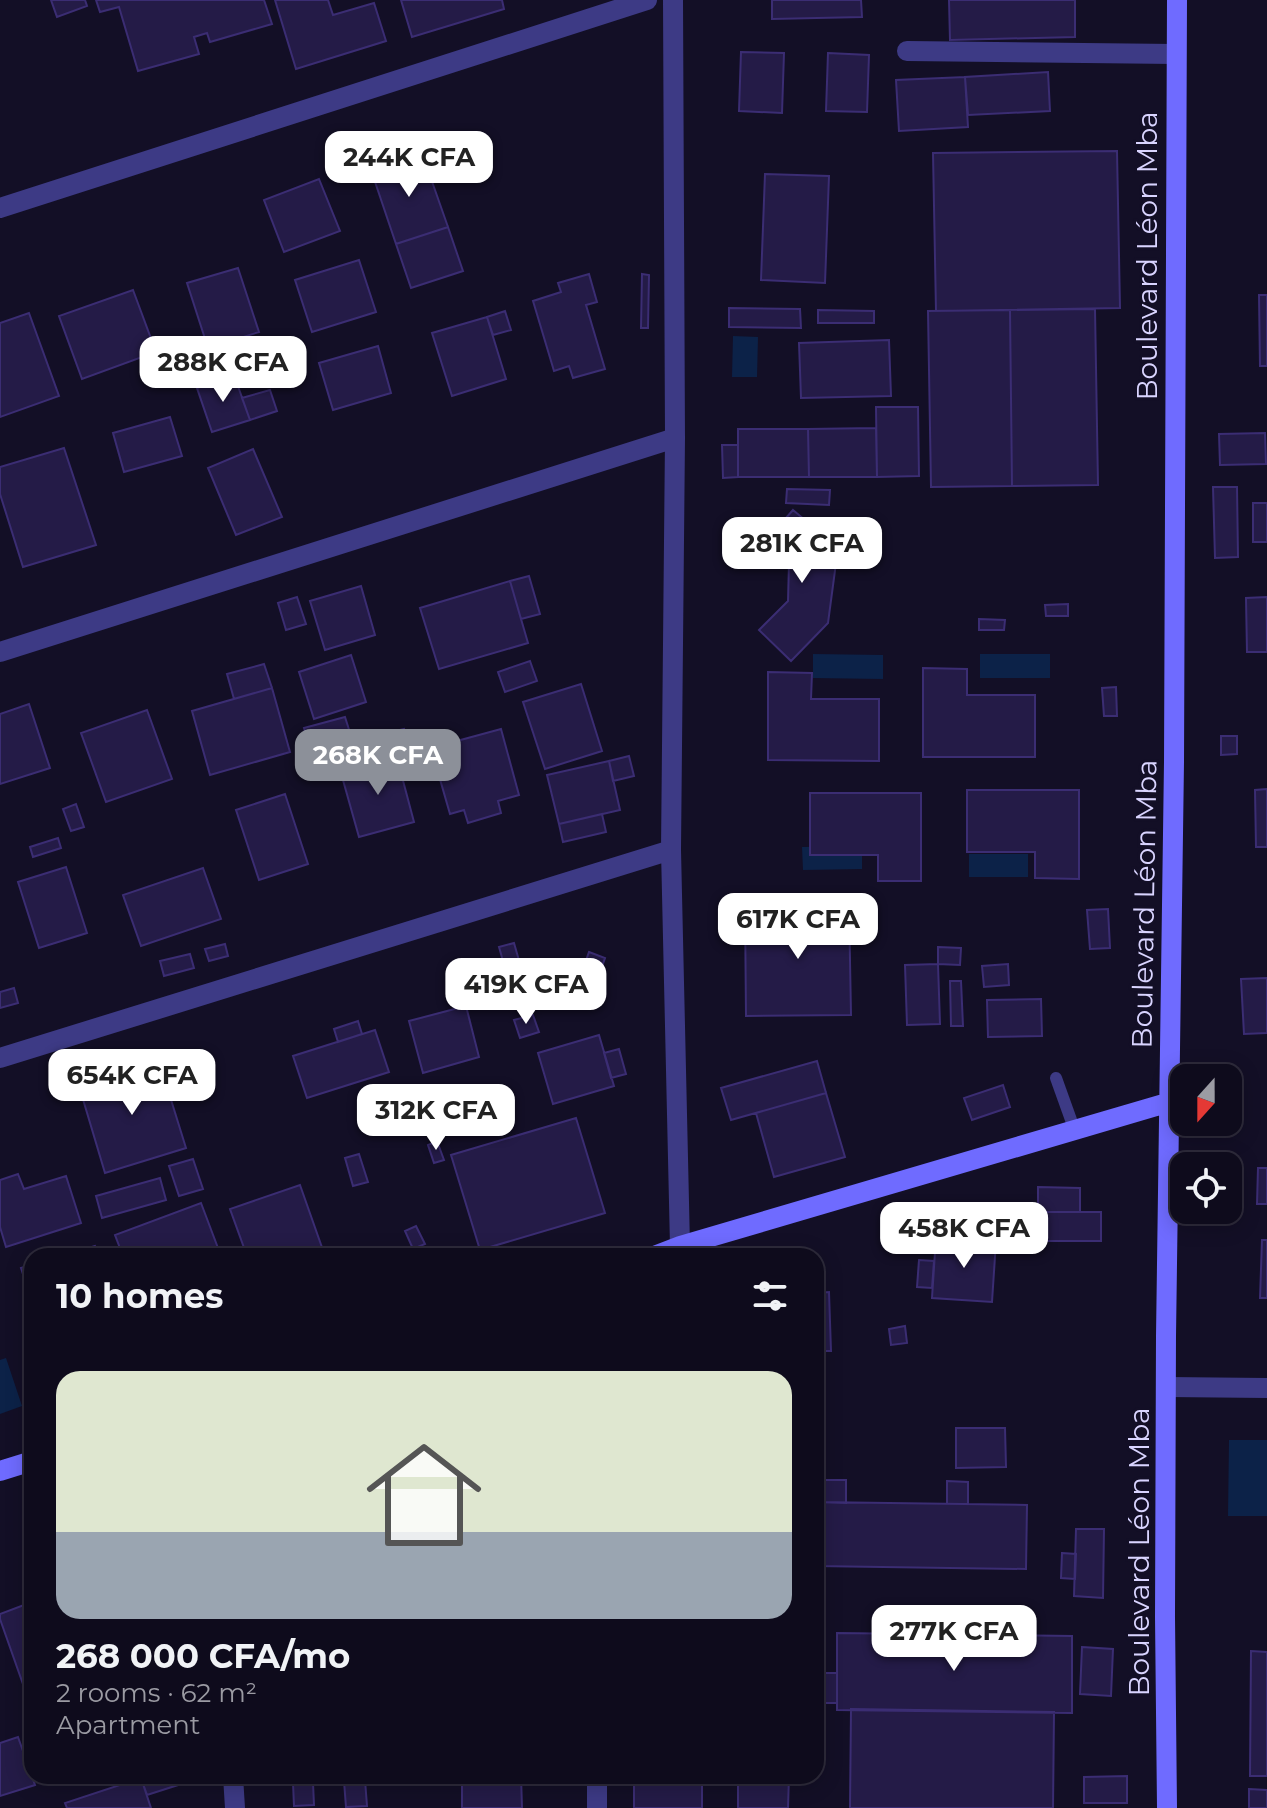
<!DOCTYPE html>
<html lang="en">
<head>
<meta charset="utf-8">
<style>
	body { margin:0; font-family:Montserrat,sans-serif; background:#171425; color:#f1f3f6; height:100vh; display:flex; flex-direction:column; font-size:30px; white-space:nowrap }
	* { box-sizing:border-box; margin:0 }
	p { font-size:26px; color:#9b9ba3 }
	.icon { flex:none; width:44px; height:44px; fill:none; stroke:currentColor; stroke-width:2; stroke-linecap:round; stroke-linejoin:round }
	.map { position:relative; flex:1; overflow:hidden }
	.side { position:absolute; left:24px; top:1248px; width:800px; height:536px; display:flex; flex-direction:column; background:#0e0b1c; border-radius:24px; box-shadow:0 4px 20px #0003,0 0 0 2px #2e2b3b }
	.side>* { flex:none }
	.needle { width:52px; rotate:201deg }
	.tools { position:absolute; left:1170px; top:1064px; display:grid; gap:16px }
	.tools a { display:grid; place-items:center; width:72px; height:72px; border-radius:16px; background:#0e0b1c; box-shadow:0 4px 20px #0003,0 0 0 2px #2e2b3b; font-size:40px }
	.price { position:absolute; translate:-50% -68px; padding:0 18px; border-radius:16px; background:#fff; color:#222; font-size:26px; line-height:52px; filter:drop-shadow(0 2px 4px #0008) }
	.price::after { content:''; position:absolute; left:50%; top:48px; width:24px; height:18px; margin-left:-12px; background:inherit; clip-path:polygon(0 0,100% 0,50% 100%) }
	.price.on { background:#8c9099; color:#fff }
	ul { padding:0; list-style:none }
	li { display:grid; align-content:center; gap:16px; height:424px; padding:0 32px }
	li span { display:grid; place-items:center; height:248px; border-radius:24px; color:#555 }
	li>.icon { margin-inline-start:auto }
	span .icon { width:144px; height:144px; fill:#fffc; stroke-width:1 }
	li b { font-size:34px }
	h2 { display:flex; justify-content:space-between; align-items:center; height:96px; padding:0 32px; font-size:34px }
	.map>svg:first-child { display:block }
	.water { fill:#0c2248 }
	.building { fill:#241b47; stroke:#3b2d73; stroke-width:2 }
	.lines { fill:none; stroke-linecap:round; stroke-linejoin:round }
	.lane { stroke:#3d3a85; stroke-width:12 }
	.street { stroke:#3d3a85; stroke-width:20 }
	.secondary { stroke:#6f6bff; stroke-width:20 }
	.labels { text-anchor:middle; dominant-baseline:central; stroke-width:6; stroke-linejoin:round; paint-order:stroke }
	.street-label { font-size:28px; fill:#d9d4ff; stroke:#130f26 }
</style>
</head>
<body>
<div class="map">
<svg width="1267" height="1808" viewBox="0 0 1267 1808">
	<rect width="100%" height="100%" fill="#130f26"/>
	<path class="water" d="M733,336L758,337L757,377H732Z
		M813,654L883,655V679L813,678Z
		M980,654H1050V678H980Z
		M862,846V869L803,870L802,847Z
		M969,854H1028V877H969Z
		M6,1358L22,1406L0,1414V1360Z
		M1229,1440H1267V1516H1228Z"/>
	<path class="building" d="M51,0H85L87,6L57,17Z
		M96,0H264L272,24L210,42L207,33L194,37L199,54L138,71L119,7L100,12Z
		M275,0H328L333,15L374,3L386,41L296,69Z
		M401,0H502L504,9L412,37Z
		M772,0H861L862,17L772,19Z
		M949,0H1075V37L950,40Z
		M741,52L784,53L782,113L739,111Z
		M828,53L869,55L867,112L826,111Z
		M1048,72L1050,111L968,115L965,77Z
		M965,77L968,127L899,131L896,80Z
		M1117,151L1120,308L936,311L933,153Z
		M422,153L448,227L396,244L371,170Z
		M765,174L829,176L825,283L761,280Z
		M319,179L340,231L284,252L264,200Z
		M448,227L463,271L411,288L396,244Z
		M359,260L376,312L312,332L295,280Z
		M238,268L259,332L208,348L187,283Z
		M589,274L597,302L586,305L605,369L573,378L569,366L554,371L533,301L561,292L558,283Z
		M642,274L649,275L648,328H641Z
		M133,290L156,352L82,379L59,316Z
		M1259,295H1267V366H1260Z
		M729,308L800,309L801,328L729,327Z
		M1095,309L1098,485L1012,486L1010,310Z
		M818,310L874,311V323H818Z
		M1010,310L1012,486L931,487L928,311Z
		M505,311L511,330L493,335L487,317Z
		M29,313L59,396L0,417V323Z
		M487,317L506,379L452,396L432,333Z
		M889,340L891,396L801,398L799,343Z
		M378,346L391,393L333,410L319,363Z
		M234,375L250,420L212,432L197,388Z
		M270,390L277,411L250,420L242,398Z
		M876,407H918L919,476L877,477Z
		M170,417L182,456L124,472L113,433Z
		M876,428L877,477H809L808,429Z
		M738,429H808L809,477H738Z
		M1265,433L1266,464L1220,465L1219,434Z
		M722,445H738V477L723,478Z
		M64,448L96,545L23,567L0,494V467Z
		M253,449L282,517L236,535L208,468Z
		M1213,487H1237L1238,557L1215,558Z
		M787,489L830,490L829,505L786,503Z
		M1253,503H1267V542H1253Z
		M793,510L838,548L828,623L791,661L759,630L788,601L789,563L765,542Z
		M529,576L540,614L521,619L510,581Z
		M510,581L528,643L439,669L420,608Z
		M361,586L375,635L325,650L310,601Z
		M297,597L306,624L286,630L278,603Z
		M1267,597V652H1247L1246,598Z
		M1068,604V616H1046L1045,605Z
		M979,619L1005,620L1004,630H979Z
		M351,655L366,702L314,719L299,672Z
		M530,661L537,681L505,692L498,672Z
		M264,664L272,688L234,699L227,674Z
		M923,668L967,669V695H1035V757H923Z
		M768,672L812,673L811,699H879V761L768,760Z
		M581,684L602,751L545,769L523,702Z
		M1116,687L1117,716H1104L1102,688Z
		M272,688L290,752L210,775L192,711Z
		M29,704L50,768L0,784V714Z
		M147,710L172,779L106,802L81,733Z
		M345,717L352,739L310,750L304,728Z
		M404,729L409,749L376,757L371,737Z
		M501,729L519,795L498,801L501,813L468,823L464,810L450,814L431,748Z
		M1221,736H1237V754L1221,755Z
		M629,756L634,776L613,781L609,761Z
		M397,758L414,822L359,837L341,773Z
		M609,761L620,810L559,824L547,775Z
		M1267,789V847H1256L1255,790Z
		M967,790H1079V879L1035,878V852H967Z
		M810,793H921V881H878V855H810Z
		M285,794L308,864L259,880L236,810Z
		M76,804L84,827L71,831L63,809Z
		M602,814L606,832L563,842L559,824Z
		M58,838L61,848L33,857L30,847Z
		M66,867L87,933L39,948L18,882Z
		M203,868L221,919L141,946L123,895Z
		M849,906L851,1015L746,1016L745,907Z
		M1108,909L1110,948L1090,949L1087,910Z
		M514,943L526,985L511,989L499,947Z
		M225,944L228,956L209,961L205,949Z
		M938,947L961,948L960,965L938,964Z
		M589,952L605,958L588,1006L572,1000Z
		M190,954L194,968L164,976L160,961Z
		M938,964L940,1024L907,1025L905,965Z
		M1008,964L1009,985L984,987L982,966Z
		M1267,978V1033L1244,1034L1241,979Z
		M950,981H961L963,1026H951Z
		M14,988L18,1003L0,1008V992Z
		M1041,999L1042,1036L988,1037L987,1000Z
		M466,1006L479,1057L423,1073L409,1021Z
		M533,1015L539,1032L520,1038L514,1020Z
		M358,1021L362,1034L338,1042L334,1029Z
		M375,1030L389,1072L307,1098L293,1056Z
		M599,1035L614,1086L553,1104L538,1053Z
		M619,1049L626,1074L611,1078L604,1053Z
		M159,1061L186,1148L105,1173L79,1086Z
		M817,1061L826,1093L731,1120L721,1088Z
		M1003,1085L1010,1107L972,1120L964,1098Z
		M826,1093L845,1157L774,1177L756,1113Z
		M576,1118L605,1213L480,1250L451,1155Z
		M437,1141L444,1160L434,1163L428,1145Z
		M359,1154L368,1182L353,1186L345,1158Z
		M193,1159L203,1189L179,1196L169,1166Z
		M1258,1168H1267V1204H1257Z
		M18,1174L24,1189L66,1176L81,1223L6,1247L0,1227V1180Z
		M160,1178L166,1200L102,1218L96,1196Z
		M300,1185L325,1256H247L230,1209Z
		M1038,1187L1080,1188V1212H1038Z
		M201,1203L221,1256H123L115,1235Z
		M1008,1212H1101V1241H1008Z
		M416,1226L425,1244L413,1249L405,1231Z
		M936,1237L996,1241L992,1302L932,1298Z
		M1262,1240H1267V1298H1260Z
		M95,1246L99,1256H61Z
		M919,1260L934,1261L932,1288L917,1287Z
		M32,1265V1302L21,1268Z
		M829,1292L831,1351H816V1293Z
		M905,1326L907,1343L891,1345L889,1329Z
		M956,1428H1005L1006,1467L956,1468Z
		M816,1480H846V1503L816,1502Z
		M947,1481L968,1482V1504H947Z
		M816,1502L1027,1505L1026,1569L816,1566Z
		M1076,1529H1104L1103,1598L1074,1596Z
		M1062,1553L1076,1554L1075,1579L1061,1578Z
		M32,1602V1684L24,1687L0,1619V1614Z
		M837,1633L1072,1636V1713L837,1710Z
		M1082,1647L1113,1649L1111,1696L1080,1694Z
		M1251,1651L1267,1652V1776H1250Z
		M816,1673H837V1703H816Z
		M851,1709L1054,1712L1053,1808H850Z
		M18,1737L35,1785L0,1796V1743Z
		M146,1776H175L178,1785L147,1795L141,1778Z
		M282,1776H433V1777L282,1784Z
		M462,1776H521L522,1808H462Z
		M634,1776H702V1808H634Z
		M738,1776H789L788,1808H738Z
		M1127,1776V1803H1084V1777Z
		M141,1778L151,1808H67L65,1803Z
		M365,1780L367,1806L346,1807L344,1781Z
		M293,1783H313L314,1805L294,1806Z
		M1249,1789L1267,1790V1808H1249Z"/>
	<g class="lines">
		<path class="lane" d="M1056,1078L1075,1131"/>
		<path class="street" d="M673,0L675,438L671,850L680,1246
			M907,51L1175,54
			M0,208L647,0
			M0,652L675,438
			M0,1058L671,850
			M1167,1387L1267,1388
			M233,1776L235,1808
			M597,1808V1776"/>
		<path class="secondary" d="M654,1256L680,1246L1170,1102
			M0,1471L32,1461
			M1167,1808L1165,1617L1166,1336L1174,762L1177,0"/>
	</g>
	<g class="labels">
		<g class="street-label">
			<text transform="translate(1147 256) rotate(-90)">Boulevard Léon Mba</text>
			<text transform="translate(1144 904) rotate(-89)">Boulevard Léon Mba</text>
			<text transform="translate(1139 1552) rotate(-90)">Boulevard Léon Mba</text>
		</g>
	</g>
</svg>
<div class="tools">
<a><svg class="needle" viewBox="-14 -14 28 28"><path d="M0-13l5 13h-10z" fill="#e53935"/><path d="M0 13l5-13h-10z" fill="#9b9ba3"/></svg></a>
<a><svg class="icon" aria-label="locate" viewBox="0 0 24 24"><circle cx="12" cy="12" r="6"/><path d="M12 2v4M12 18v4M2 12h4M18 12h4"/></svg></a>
</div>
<b class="price" style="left:409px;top:199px">244K CFA</b>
<b class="price" style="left:223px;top:404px">288K CFA</b>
<b class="price" style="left:802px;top:585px">281K CFA</b>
<b class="price on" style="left:378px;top:797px">268K CFA</b>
<b class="price" style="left:798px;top:961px">617K CFA</b>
<b class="price" style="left:526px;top:1026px">419K CFA</b>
<b class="price" style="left:132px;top:1117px">654K CFA</b>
<b class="price" style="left:436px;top:1152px">312K CFA</b>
<b class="price" style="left:964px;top:1270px">458K CFA</b>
<b class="price" style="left:954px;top:1673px">277K CFA</b>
<section class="side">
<h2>10 homes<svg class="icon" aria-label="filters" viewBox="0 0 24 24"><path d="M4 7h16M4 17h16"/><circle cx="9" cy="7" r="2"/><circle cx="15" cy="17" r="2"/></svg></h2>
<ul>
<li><span style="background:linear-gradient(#dfe7d0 65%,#9aa5b1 0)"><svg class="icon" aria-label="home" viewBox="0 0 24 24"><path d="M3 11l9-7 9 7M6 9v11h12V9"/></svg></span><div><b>268 000 CFA/mo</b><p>2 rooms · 62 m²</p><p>Apartment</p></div></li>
</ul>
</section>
</div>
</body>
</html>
